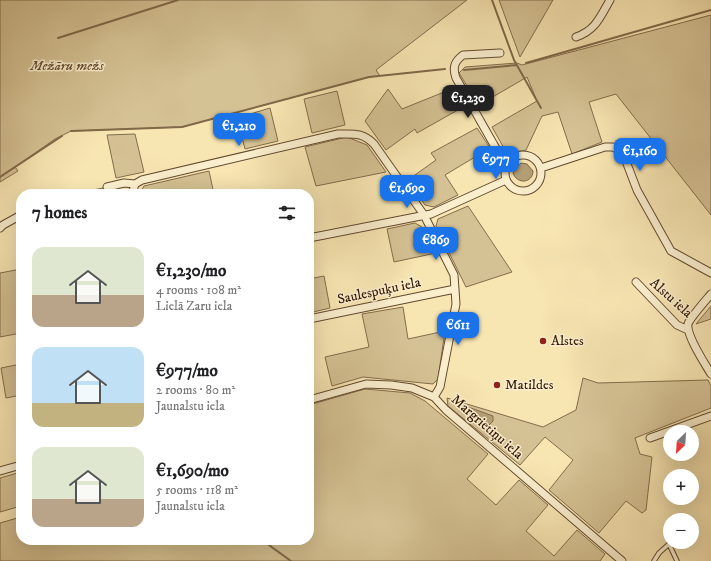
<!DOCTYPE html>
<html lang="en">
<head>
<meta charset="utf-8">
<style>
	body { margin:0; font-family:"IM FELL DW Pica",serif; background:#f6f6f6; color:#202124; height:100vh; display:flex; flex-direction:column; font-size:15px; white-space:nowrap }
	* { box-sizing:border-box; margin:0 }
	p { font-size:13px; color:#757577 }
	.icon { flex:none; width:22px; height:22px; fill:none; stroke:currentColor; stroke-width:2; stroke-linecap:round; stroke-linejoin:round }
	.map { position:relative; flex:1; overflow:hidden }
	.drawer { position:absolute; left:16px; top:189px; width:298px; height:356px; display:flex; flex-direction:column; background:#fff; border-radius:16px; box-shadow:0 4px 16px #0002 }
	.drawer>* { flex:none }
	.needle { width:26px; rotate:205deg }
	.controls { position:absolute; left:663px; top:425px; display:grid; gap:8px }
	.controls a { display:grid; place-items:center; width:36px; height:36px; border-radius:50%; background:#fff; box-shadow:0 4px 16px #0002; font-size:20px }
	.price { position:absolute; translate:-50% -34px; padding:0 9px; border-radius:8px; background:#1a73e8; color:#fff; font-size:13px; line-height:26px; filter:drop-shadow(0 1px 2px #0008) }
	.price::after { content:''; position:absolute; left:50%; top:24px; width:12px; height:9px; margin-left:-6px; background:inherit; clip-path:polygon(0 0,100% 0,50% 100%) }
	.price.active { background:#222; color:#fff }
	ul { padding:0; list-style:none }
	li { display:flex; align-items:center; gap:12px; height:100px; padding:0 16px }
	li span { display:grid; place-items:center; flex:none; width:112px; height:80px; border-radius:12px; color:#555 }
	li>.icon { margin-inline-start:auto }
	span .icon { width:48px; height:48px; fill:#fffc; stroke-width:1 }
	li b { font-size:17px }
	h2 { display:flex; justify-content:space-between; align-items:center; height:48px; padding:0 16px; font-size:17px }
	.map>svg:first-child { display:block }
	.green { fill:#d5c294; stroke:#836c4c }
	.water { fill:#b49f76; stroke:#806848 }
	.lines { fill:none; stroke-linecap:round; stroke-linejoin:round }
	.stream { stroke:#806848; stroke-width:2 }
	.service-casing { stroke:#624a2f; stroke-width:5.5 }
	.minor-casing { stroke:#624a2f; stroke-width:9 }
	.service { stroke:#faeecd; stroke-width:3.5 }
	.minor { stroke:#faeecd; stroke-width:7 }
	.poi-dot { fill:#8f2418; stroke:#faeecd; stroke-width:1.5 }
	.labels { text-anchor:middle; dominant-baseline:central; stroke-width:3; stroke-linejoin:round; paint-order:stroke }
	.park-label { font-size:14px; font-style:italic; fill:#624a2e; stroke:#faeecd }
	.street-label { font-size:14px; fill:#311603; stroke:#faeecd }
	.poi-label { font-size:14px; fill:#311603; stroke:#faeecd; text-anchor:start }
</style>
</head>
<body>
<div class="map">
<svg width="711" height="561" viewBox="0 0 711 561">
	<rect width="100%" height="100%" fill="#f7e5b2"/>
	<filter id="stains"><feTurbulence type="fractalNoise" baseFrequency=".005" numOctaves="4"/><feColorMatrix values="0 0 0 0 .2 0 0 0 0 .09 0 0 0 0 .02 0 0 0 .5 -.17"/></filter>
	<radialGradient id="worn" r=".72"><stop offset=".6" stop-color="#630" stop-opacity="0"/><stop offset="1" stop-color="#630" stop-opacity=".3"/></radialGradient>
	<path class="green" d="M0,0H467L376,70L380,76L369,77L182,127L71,131L55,139L15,167L18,171L0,182Z
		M499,0H553L520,57Z
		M711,15V215L616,94L589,102L602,142L572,154L558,112L542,116L526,150L513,153L505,150L492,127L537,101L527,77L479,105L459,73L465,67L517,63L522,65Z
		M454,88L465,106L417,133L415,129L386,150L365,121L388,89L402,109Z
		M337,91L345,125L312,133L304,99Z
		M270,108L278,141L245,149L237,118Z
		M477,128L490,148L445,175L458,195L434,207L425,205L408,180L436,160L431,153Z
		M135,134L144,172L116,178L107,135Z
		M347,137L367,145L386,172L316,186L305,147Z
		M209,171L214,194H140L144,186Z
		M103,188L105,193L120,191L127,194H89L88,191Z
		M468,206L512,272L466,287L436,226L438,219Z
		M415,223L422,227L436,253L394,262L387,229Z
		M21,269V333L0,337V273Z
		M324,276L330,308L309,313V279Z
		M711,306V319L696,324Z
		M403,307L408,339L445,331L438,379L433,384L363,377L332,386L325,357L369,347L362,314Z
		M21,364V395L6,398L1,368Z
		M583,378L598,383L708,380L711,386V408L635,438L640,454L652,457L646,510L642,513L626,501L599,533L549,490L573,460L545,437L520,465L448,406L447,398L543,427L576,410Z
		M365,389L410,393L425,401L488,454L467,479L496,505L519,480L548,505L526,531L554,556L577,530L605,554L600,561H0V523L21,517V540H309V405Z
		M21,472V506L0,512V478Z"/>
	<path class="water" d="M521,163L527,164L533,171C533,183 517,185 513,173L515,168Z
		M468,408H471L493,416V421L488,426C480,427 465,417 468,408Z"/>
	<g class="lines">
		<path class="stream" d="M492,0L514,60L541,108
			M58,38L178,0
			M526,63L711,10
			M464,70L517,65
			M71,131L182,127L369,77L445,69
			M0,177L62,136
			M262,540L291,561"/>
		<defs>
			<path id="service" d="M654,561L659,553L669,544L677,561"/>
			<path id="minor" d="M576,37C596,30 600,17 610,0
				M500,53L463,55C455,61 452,67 456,78L502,159L507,163
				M505 173a18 18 0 1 1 36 0a18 18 0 1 1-36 0Z
				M541,168L605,147H613L619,150L624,156L637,190L671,251L711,273
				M107,187L124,183L135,184L142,180L338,134C353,134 362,132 374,144L424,215L454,275L456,304L440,387L434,397
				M133,194V191L135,184
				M0,228L3,225L21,215
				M309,238L431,214L506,180
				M636,282L677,325L688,330
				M711,294C706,300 690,318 688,324C686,335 705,364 711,374
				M309,319L455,289
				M309,400L366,384L391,385L412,388L434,397L446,410L622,561
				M650,438L711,416
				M0,471L21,465"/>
		</defs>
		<use href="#service" class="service-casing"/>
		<use href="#minor" class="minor-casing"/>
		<use href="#service" class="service"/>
		<use href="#minor" class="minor"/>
	</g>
	<g class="poi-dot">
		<circle cx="543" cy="341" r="4"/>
		<circle cx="497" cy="385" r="4"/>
	</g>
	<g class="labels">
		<g class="park-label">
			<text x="67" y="66">Mežāru mežs</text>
		</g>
		<g class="street-label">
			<text transform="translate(379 291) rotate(-12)">Saulespuķu iela</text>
			<text transform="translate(671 298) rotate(42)">Alstu iela</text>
			<text transform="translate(487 427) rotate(41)">Margrietiņu iela</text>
		</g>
		<g class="poi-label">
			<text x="551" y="341">Alstes</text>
			<text x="505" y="385">Matildes</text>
		</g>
	</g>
	<rect width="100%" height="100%" filter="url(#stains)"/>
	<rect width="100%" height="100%" fill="url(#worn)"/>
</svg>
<div class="controls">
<a><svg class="needle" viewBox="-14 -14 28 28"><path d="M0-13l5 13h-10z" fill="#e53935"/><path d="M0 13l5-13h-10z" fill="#757577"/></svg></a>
<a>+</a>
<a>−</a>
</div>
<b class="price active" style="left:468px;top:119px">€1,230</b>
<b class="price" style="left:239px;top:147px">€1,210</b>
<b class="price" style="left:640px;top:172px">€1,160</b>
<b class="price" style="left:496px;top:180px">€977</b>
<b class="price" style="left:407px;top:209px">€1,690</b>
<b class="price" style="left:436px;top:261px">€869</b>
<b class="price" style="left:458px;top:346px">€611</b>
<section class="drawer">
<h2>7 homes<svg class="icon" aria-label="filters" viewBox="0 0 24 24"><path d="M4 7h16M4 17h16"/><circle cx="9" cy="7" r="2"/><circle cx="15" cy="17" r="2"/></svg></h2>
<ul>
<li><span style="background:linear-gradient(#dfe7d0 60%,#b9a48a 0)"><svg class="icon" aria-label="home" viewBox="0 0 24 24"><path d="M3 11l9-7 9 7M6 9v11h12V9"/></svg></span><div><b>€1,230/mo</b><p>4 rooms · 108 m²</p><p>Lielā Zaru iela</p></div></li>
<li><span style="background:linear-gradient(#bfe0f5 70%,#c2b280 0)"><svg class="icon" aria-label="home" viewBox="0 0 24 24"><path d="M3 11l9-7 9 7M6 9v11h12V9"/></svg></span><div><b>€977/mo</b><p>2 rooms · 80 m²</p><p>Jaunalstu iela</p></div></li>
<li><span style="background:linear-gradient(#dfe7d0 65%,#b9a48a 0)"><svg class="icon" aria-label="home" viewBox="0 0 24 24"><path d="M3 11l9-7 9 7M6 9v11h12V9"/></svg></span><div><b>€1,690/mo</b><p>5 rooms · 118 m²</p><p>Jaunalstu iela</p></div></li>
</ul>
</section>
</div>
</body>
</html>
